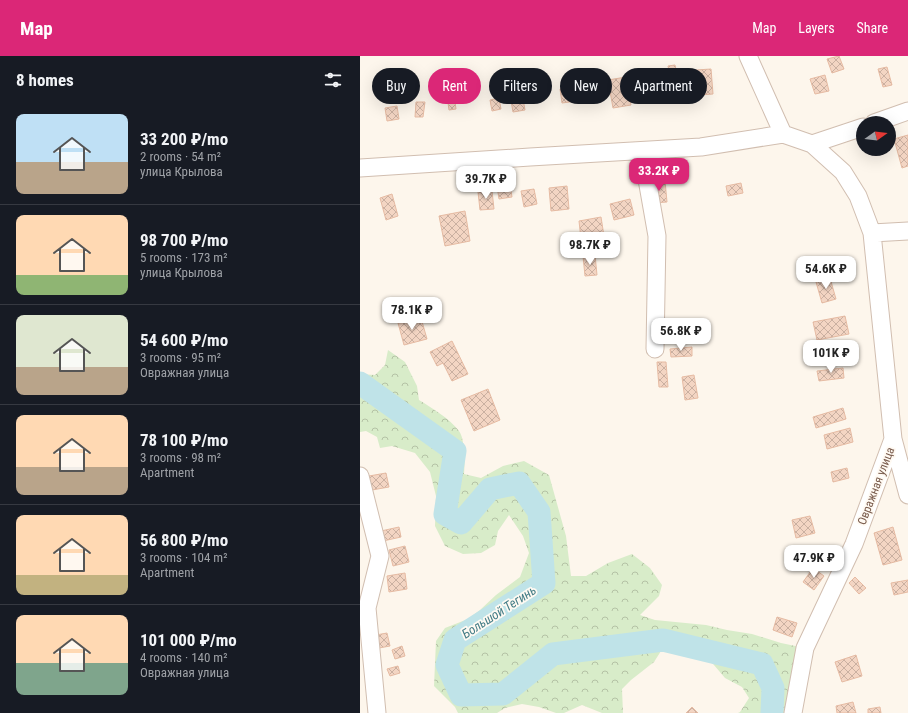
<!DOCTYPE html>
<html lang="en">
<head>
<meta charset="utf-8">
<style>
	body { margin:0; font-family:"Roboto Condensed",sans-serif; background:#242831; color:#f1f3f6; height:100vh; display:flex; flex-direction:column; font-size:15px; white-space:nowrap }
	* { box-sizing:border-box; margin:0 }
	p { font-size:13px; color:#9ea1a6 }
	.icon { flex:none; width:22px; height:22px; fill:none; stroke:currentColor; stroke-width:2; stroke-linecap:round; stroke-linejoin:round }
	.map { position:relative; flex:1; overflow:hidden }
	.panel { display:flex; flex-direction:column; background:#171b24; width:360px }
	.panel>* { flex:none }
	.top-card { position:absolute; left:12px; top:12px; width:380px; height:36px; display:flex; gap:8px }
	.needle { width:26px; rotate:76deg }
	.fabs { position:absolute; left:496px; top:60px; display:grid; gap:8px }
	.fabs a { display:grid; place-items:center; width:40px; height:40px; border-radius:50%; background:#171b24; box-shadow:0 4px 16px #0002; font-size:20px }
	.price { position:absolute; translate:-50% -34px; padding:0 9px; border-radius:8px; background:#fff; color:#222; font-size:13px; line-height:26px; filter:drop-shadow(0 1px 2px #0008) }
	.price::after { content:''; position:absolute; left:50%; top:24px; width:12px; height:9px; margin-left:-6px; background:inherit; clip-path:polygon(0 0,100% 0,50% 100%) }
	.price.selected { background:#db2777; color:#fff }
	ul { padding:0; list-style:none }
	li { display:flex; align-items:center; gap:12px; height:100px; padding:0 16px }
	li+li { border-top:1px solid #363941 }
	li span { display:grid; place-items:center; flex:none; width:112px; height:80px; border-radius:8px; color:#555 }
	li>.icon { margin-inline-start:auto }
	span .icon { width:48px; height:48px; fill:#fffc; stroke-width:1 }
	li b { font-size:17px }
	h2 { display:flex; justify-content:space-between; align-items:center; height:48px; padding:0 16px; font-size:17px }
	.pill { padding:0 14px; border-radius:18px; background:#171b24; box-shadow:0 4px 16px #0002; font-size:14px; line-height:36px }
	.pill.selected { background:#db2777; color:#fff }
	header { display:flex; align-items:center; gap:24px; box-sizing:border-box; height:56px; padding:0 20px; background:#db2777; color:#fff }
	header strong { font-size:19px }
	nav { display:flex; gap:22px; margin-inline-start:auto; font-size:14px }
	main { display:flex; flex:1; min-height:0 }
	.map>svg:first-child { display:block }
	.forest { fill:url(#forest-crowns) }
	.lines { fill:none; stroke-linecap:round; stroke-linejoin:round }
	.river { stroke:#bfe3e8; stroke-width:23 }
	.building { fill:url(#building-cross-hatch); stroke:#e6bba3 }
	.minor-casing { stroke:#d1beb0; stroke-width:19 }
	.minor { stroke:#fff; stroke-width:17 }
	.labels { text-anchor:middle; dominant-baseline:central; stroke-width:3.5; stroke-linejoin:round; paint-order:stroke }
	.street-label { font-size:12px; fill:#7a5c4d; stroke:#fffaf3 }
	.water-label { font-size:13px; font-style:italic; fill:#437c86; stroke:#fffaf3 }
</style>
</head>
<body>
<header>
<strong>Map</strong>
<nav><a>Map</a><a>Layers</a><a>Share</a></nav>
</header>
<main>
<section class="panel">
<h2>8 homes<svg class="icon" aria-label="filters" viewBox="0 0 24 24"><path d="M4 7h16M4 17h16"/><circle cx="9" cy="7" r="2"/><circle cx="15" cy="17" r="2"/></svg></h2>
<ul>
<li><span style="background:linear-gradient(#bfe0f5 60%,#b9a48a 0)"><svg class="icon" aria-label="home" viewBox="0 0 24 24"><path d="M3 11l9-7 9 7M6 9v11h12V9"/></svg></span><div><b>33 200 ₽/mo</b><p>2 rooms · 54 m²</p><p>улица Крылова</p></div></li>
<li><span style="background:linear-gradient(#ffd9b3 75%,#8fb573 0)"><svg class="icon" aria-label="home" viewBox="0 0 24 24"><path d="M3 11l9-7 9 7M6 9v11h12V9"/></svg></span><div><b>98 700 ₽/mo</b><p>5 rooms · 173 m²</p><p>улица Крылова</p></div></li>
<li><span style="background:linear-gradient(#dfe7d0 65%,#b9a48a 0)"><svg class="icon" aria-label="home" viewBox="0 0 24 24"><path d="M3 11l9-7 9 7M6 9v11h12V9"/></svg></span><div><b>54 600 ₽/mo</b><p>3 rooms · 95 m²</p><p>Овражная улица</p></div></li>
<li><span style="background:linear-gradient(#ffd9b3 65%,#b9a48a 0)"><svg class="icon" aria-label="home" viewBox="0 0 24 24"><path d="M3 11l9-7 9 7M6 9v11h12V9"/></svg></span><div><b>78 100 ₽/mo</b><p>3 rooms · 98 m²</p><p>Apartment</p></div></li>
<li><span style="background:linear-gradient(#ffd9b3 75%,#c2b280 0)"><svg class="icon" aria-label="home" viewBox="0 0 24 24"><path d="M3 11l9-7 9 7M6 9v11h12V9"/></svg></span><div><b>56 800 ₽/mo</b><p>3 rooms · 104 m²</p><p>Apartment</p></div></li>
<li><span style="background:linear-gradient(#ffd9b3 60%,#7fa58c 0)"><svg class="icon" aria-label="home" viewBox="0 0 24 24"><path d="M3 11l9-7 9 7M6 9v11h12V9"/></svg></span><div><b>101 000 ₽/mo</b><p>4 rooms · 140 m²</p><p>Овражная улица</p></div></li>
</ul>
</section>
<div class="map">
<svg width="548" height="657" viewBox="0 0 548 657">
	<defs>
		<pattern id="forest-crowns" width="20" height="18" patternUnits="userSpaceOnUse"><rect width="20" height="18" fill="#d8ecc9"/><path d="M2 6a3 3 0 1 1 6 0M12 15a3 3 0 1 1 6 0" fill="none" stroke="#b4c2a5"/></pattern>
		<pattern id="building-cross-hatch" width="8" height="8" patternUnits="userSpaceOnUse"><rect width="8" height="8" fill="#f3d5c3"/><path d="M0 0l8 8M0 8l8-8" fill="none" stroke="#cab0a1"/></pattern>
	</defs>
	<rect width="100%" height="100%" fill="#fdf6ec"/>
	<path class="forest" d="M28,294L45,306L57,330L59,344C72,352 89,362 99,375C105,383 105,407 104,418L121,422L143,410L164,405L189,419L206,480L211,520H226L248,507L272,498L290,512L302,529L299,540L280,559L295,564L346,569L367,574L392,578L421,587L445,592L433,657H378L380,656L389,642L382,631L365,622L348,602L321,593L301,595L294,606L271,624L262,633L263,657H242L222,649L204,657H196L179,651L162,648L145,652L137,657H98L95,651L74,630L76,585L85,572L108,563L120,554L136,539L160,521L169,497L163,480L149,459L138,475L135,489L121,497L103,498L85,490L75,470L76,440L70,416L55,397L32,390L20,392L17,381L6,375L0,376V318L15,319L25,309Z"/>
	<g class="lines">
		<path class="river" d="M0,327L95,395L85,458L101,467L130,433L159,427L179,456L184,527L95,584L87,609L101,639L143,638L193,598L303,584L402,608L413,632L412,657"/>
	</g>
	<path class="building" d="M479,0L484,13L472,17L467,3Z
		M315,9L318,23L311,24L308,10Z
		M527,11L532,29L523,31L518,13Z
		M351,13L353,38L338,39L336,14Z
		M305,19L307,41L293,42L292,20Z
		M465,19L469,35L455,38L450,23Z
		M266,21L271,49L253,52L248,24Z
		M214,30L217,45L202,47L200,33Z
		M162,37L165,54L153,56L150,39Z
		M94,39L96,53L89,54L87,40Z
		M139,42L141,53L132,55L130,44Z
		M56,46H65L63,61H55Z
		M37,50L39,63L27,65L25,52Z
		M548,79V110L542,112L534,83Z
		M305,125L307,146L293,147L291,126Z
		M381,127L383,137L368,140L366,130Z
		M150,128L152,141L139,143L137,130Z
		M207,130L209,153L191,155L189,132Z
		M174,133L177,148L164,151L161,135Z
		M132,135L134,153L120,154L118,136Z
		M32,138L38,160L26,164L20,142Z
		M270,143L274,159L254,164L250,148Z
		M105,155L110,185L85,190L79,160Z
		M241,161L244,180L221,183L219,165Z
		M235,199L237,219L225,220L223,200Z
		M470,222L476,243L462,247L456,226Z
		M53,244L54,251L31,256L29,249Z
		M485,260L489,278L457,284L453,266Z
		M61,262L67,283L44,289L38,267Z
		M92,285L108,318L92,325L83,307L77,310L70,296Z
		M332,291V300L311,301L310,293Z
		M482,291L483,304L452,306V293Z
		M297,306H306L308,331H299Z
		M483,312L484,322L459,325L457,315Z
		M334,319L338,342L325,344L322,321Z
		M128,333L140,364L114,375L101,344Z
		M483,352L486,363L456,372L453,361Z
		M490,372L493,386L467,393L464,379Z
		M487,412L489,422L473,426L471,416Z
		M26,417L29,431L12,434L9,420Z
		M450,460L455,477L436,482L432,464Z
		M39,471L41,481L23,485L21,475Z
		M533,471L542,504L523,509L514,477Z
		M45,490L49,506L33,510L29,494Z
		M453,512L464,520L454,534L443,526Z
		M45,517L47,533L29,536L27,520Z
		M495,521L506,532L499,538L489,527Z
		M548,524V536L534,539L531,527Z
		M417,561L437,567L432,581L413,574Z
		M27,577L30,590L19,592L16,579Z
		M42,590L45,600L35,603L32,594Z
		M496,599L502,620L482,626L475,606Z
		M38,610L40,617L30,620L27,613Z
		M493,646L496,657H477L476,650Z
		M332,651L338,657H326Z
		M520,651L521,657H508V653Z"/>
	<g class="lines">
		<defs>
			<path id="minor" d="M388,0L423,78
				M514,67L548,55
				M452,88L483,116L498,140L512,177L533,383L548,439
				M282,95L297,180L295,293
				M0,112L170,101L341,91L423,78L452,88L503,71
				M512,177L548,175
				M0,420L20,500L7,552L17,657
				M433,657L445,592L494,488L533,383"/>
		</defs>
		<use href="#minor" class="minor-casing"/>
		<use href="#minor" class="minor"/>
	</g>
	<g class="labels">
		<g class="street-label">
			<text transform="translate(516 430) rotate(-69)">Овражная улица</text>
		</g>
		<g class="water-label">
			<text transform="translate(139 556) rotate(-33)">Большой Тегинь</text>
		</g>
	</g>
</svg>
<div class="fabs">
<a><svg class="needle" viewBox="-14 -14 28 28"><path d="M0-13l5 13h-10z" fill="#e53935"/><path d="M0 13l5-13h-10z" fill="#9ea1a6"/></svg></a>
</div>
<b class="price selected" style="left:299px;top:136px">33.2K ₽</b>
<b class="price" style="left:126px;top:144px">39.7K ₽</b>
<b class="price" style="left:230px;top:210px">98.7K ₽</b>
<b class="price" style="left:466px;top:234px">54.6K ₽</b>
<b class="price" style="left:52px;top:275px">78.1K ₽</b>
<b class="price" style="left:321px;top:296px">56.8K ₽</b>
<b class="price" style="left:471px;top:318px">101K ₽</b>
<b class="price" style="left:454px;top:523px">47.9K ₽</b>
<div class="top-card">
<a class="pill">Buy</a>
<a class="pill selected">Rent</a>
<a class="pill">Filters</a>
<a class="pill">New</a>
<a class="pill">Apartment</a>
</div>
</div>
</main>
</body>
</html>
